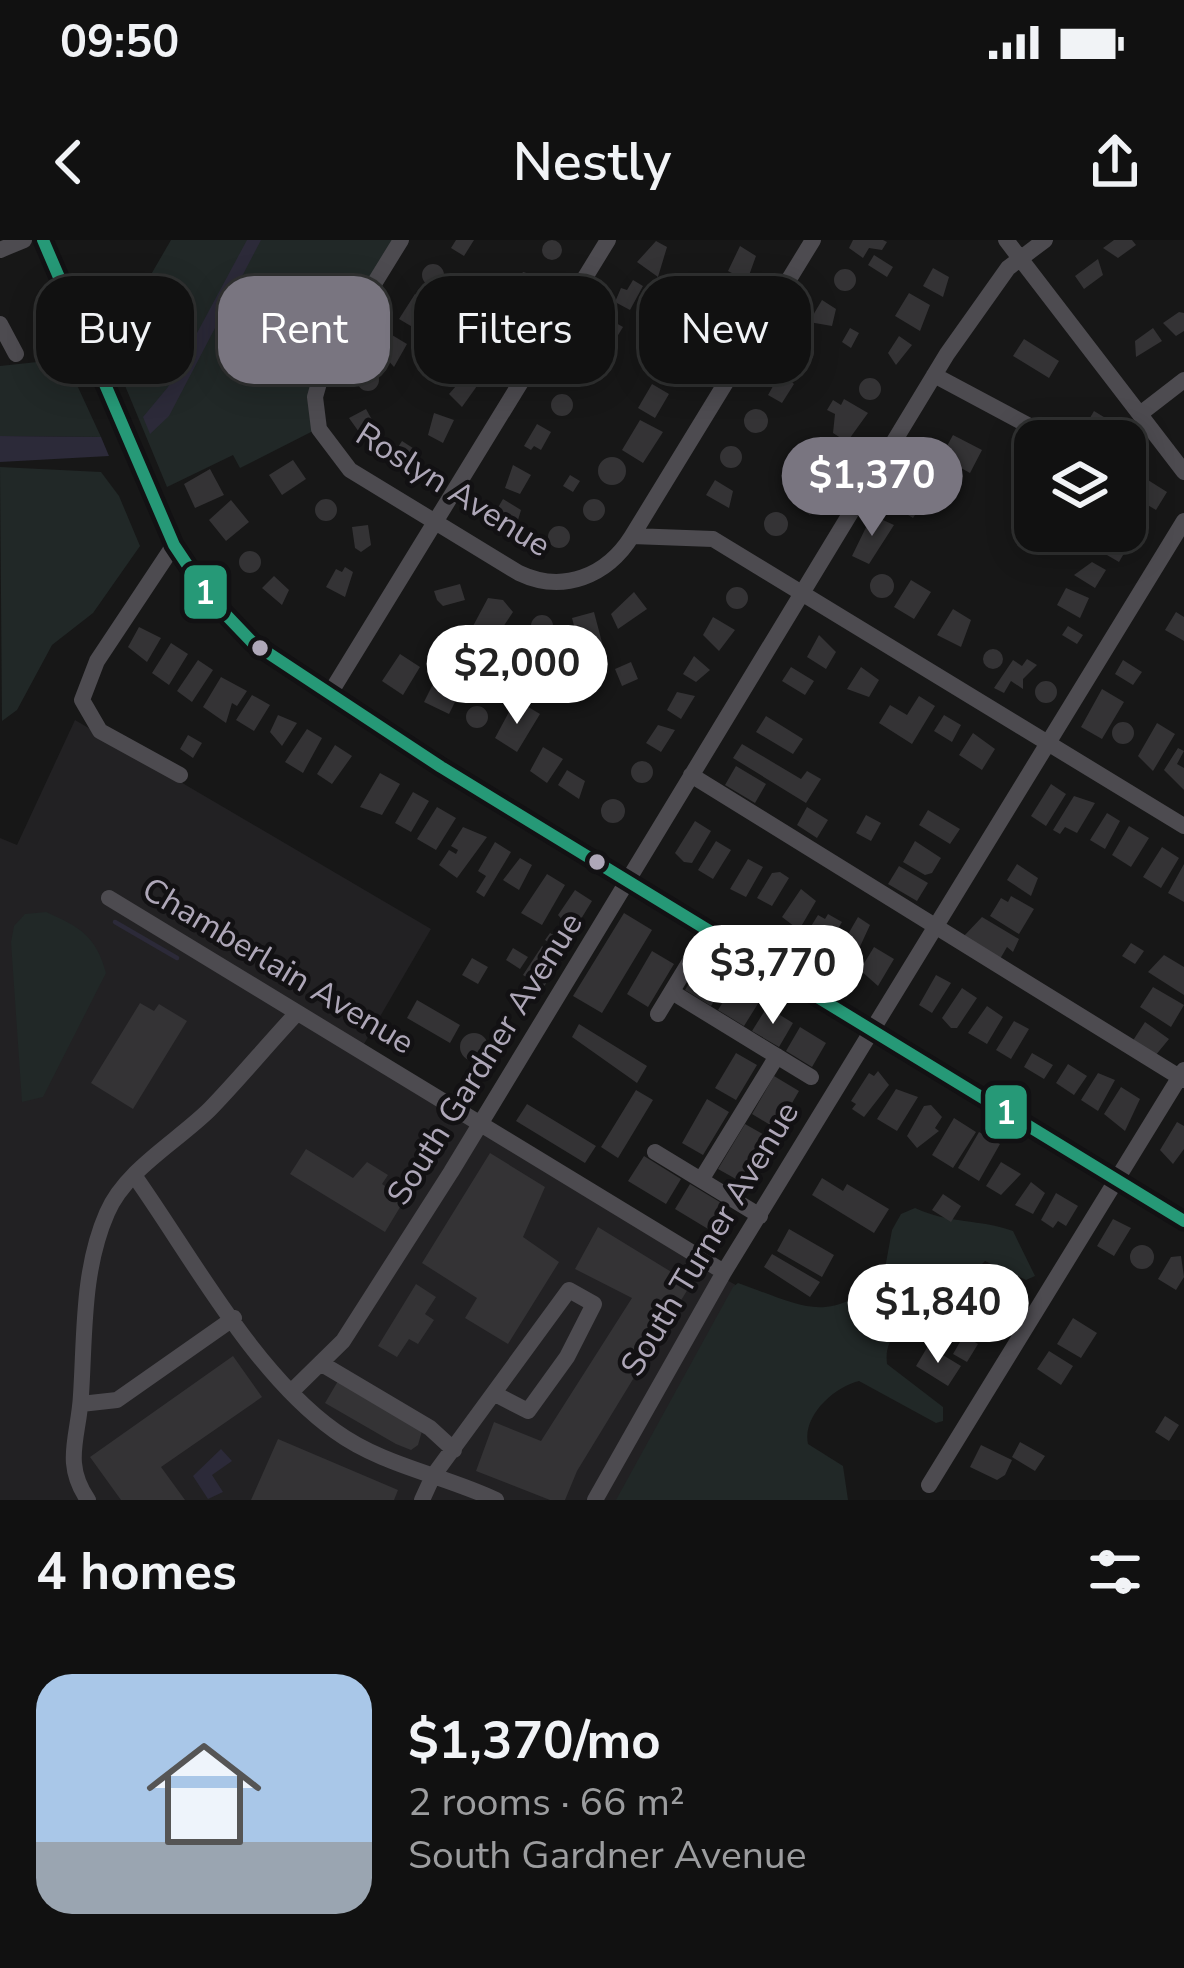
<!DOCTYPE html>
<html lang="en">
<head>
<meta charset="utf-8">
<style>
	body { margin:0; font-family:"Nunito Sans",sans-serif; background:#1e1f1f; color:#f1f3f6; height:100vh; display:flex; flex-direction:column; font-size:45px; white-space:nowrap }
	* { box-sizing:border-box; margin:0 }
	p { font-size:39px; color:#9c9d9f }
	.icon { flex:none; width:66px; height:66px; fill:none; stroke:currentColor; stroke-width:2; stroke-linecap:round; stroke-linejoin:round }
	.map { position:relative; height:1260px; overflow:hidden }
	.drawer { display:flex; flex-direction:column; background:#111; flex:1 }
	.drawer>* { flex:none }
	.guide { position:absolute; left:36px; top:36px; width:1113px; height:108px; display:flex; gap:24px }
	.tools { position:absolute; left:1014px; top:180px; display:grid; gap:24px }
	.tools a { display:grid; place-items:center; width:132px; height:132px; border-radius:24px; background:#111; box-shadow:0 6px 30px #0003,0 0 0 3px #303131; font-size:60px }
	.price { position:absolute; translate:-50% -102px; padding:0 27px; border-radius:42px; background:#fff; color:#222; font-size:39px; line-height:78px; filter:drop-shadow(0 3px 6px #0008) }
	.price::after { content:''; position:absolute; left:50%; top:72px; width:36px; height:27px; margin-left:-18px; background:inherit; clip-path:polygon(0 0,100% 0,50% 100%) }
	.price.on { background:#797580; color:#fff }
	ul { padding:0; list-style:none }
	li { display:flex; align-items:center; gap:36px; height:300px; padding:0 36px }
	li span { display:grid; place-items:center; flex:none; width:336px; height:240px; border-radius:36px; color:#555 }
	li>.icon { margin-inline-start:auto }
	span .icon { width:144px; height:144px; fill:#fffc; stroke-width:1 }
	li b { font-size:51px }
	h2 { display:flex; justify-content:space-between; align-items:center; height:144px; padding:0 36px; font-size:51px }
	.pill { padding:0 42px; border-radius:36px; background:#111; box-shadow:0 6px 30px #0003,0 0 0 3px #303131; font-size:42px; line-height:108px }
	.pill.on { background:#797580; color:#fff }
	.status { display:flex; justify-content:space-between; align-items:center; height:84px; padding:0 60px; background:#111; direction:ltr }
	.status svg { height:33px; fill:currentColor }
	header { display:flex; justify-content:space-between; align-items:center; height:156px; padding:0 36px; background:#111; font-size:54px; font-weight:600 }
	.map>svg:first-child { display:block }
	.built { fill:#222123 }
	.green { fill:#212827 }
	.water { fill:#2c2a39 }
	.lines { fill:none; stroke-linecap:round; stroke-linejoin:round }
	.stream { stroke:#2c2a39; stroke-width:4.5 }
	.building { fill:#343335 }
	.minor { stroke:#4d4b50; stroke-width:16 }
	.bus-1-casing { stroke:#121113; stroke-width:21 }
	.bus-1 { stroke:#269977; stroke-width:12 }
	.bus-dot { fill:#aea7b8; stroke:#121113; stroke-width:4.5 }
	.labels { text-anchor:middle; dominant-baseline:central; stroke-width:9; stroke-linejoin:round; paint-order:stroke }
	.street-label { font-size:33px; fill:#aea7b8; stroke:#121113 }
	.line-badge { stroke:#121113; stroke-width:4.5 }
	.badge-label { font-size:33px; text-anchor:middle; font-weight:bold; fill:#fff }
</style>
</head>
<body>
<div class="status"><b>09:50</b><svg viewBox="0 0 49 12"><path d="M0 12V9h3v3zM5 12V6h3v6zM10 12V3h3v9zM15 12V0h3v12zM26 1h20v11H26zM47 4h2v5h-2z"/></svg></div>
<header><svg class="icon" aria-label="back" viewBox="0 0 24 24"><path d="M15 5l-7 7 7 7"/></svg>Nestly<svg class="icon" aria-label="share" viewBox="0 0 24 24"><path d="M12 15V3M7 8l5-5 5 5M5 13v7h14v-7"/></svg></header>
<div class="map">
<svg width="1184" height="1260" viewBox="0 0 1184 1260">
	<rect width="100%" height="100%" fill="#171717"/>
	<path class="built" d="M75,480L431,689L364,804L716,1034L843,1105L788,1200L845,1260H0V598L17,605Z"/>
	<path class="green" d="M171,0H396L322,120L313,191L240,228L233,215L167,247L109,107Z
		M65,119L101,197L0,196V126Z
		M0,227L101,232L119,256L140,306L93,373L52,405L17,470L2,481Z
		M46,672C80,687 96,696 106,733L43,857L22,862L11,702L14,686L25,674Z
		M915,968C949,984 980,979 1013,991L1035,1036L1026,1040L985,1021L974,1032L973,1052L1013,1074L1010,1090L1000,1099C971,1100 880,1063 887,1124L943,1167V1181L936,1183L859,1141C834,1147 802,1176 808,1204L843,1226L848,1260H616L733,1047L738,1043C801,1065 829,1088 884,1034L892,990L901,974Z"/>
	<path class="water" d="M247,0H261L169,176L150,194L143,177L168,147Z
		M0,196L101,197L109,216L0,222Z
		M221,1209L232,1221L212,1235L223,1252L208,1259L193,1236Z"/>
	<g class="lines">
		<path class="stream" d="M115,682L177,718"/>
	</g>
	<path class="building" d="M542 10a10 10 0 1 1 20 0a10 10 0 1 1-20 0Z
		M456,0H474L464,16L451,8Z
		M853,0H883L887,2L882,10L869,8L863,18L849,8Z
		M1114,0H1132L1136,5L1118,18L1103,8Z
		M656,1L667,7L658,37L637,22Z
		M740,6L756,16L747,41L728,31Z
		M874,15L893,27L887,37L868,25Z
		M1098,19L1103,35L1084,49L1075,36Z
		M422 35a11 11 0 1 1 22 0a11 11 0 1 1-22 0Z
		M933,28L949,37L943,57L923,46Z
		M834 40a11 11 0 1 1 22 0a11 11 0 1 1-22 0Z
		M523,32L540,37L527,59L513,50Z
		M633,40L643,46L630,70L615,62L621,48L627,50Z
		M718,47L732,55L723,71L709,63Z
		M909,53L930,65L920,91L895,76Z
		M415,54L436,67L421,92L399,79Z
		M822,60L836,69L832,86L809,82Z
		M501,64L515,73L502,95L491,82Z
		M1179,72L1184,73V91L1176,96L1163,83Z
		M609,79L623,87L612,105L605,101L603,105L595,101Z
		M692 96a11 11 0 1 1 22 0a11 11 0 1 1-22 0Z
		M850,88L859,93L851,108L842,102Z
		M1153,88L1162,101L1136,117L1135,101Z
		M392,95L407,104L394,127L378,109Z
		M899,96L912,105L896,125L888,113Z
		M652,98L664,104L655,117L644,109Z
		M477,99L495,111L480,126L465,117Z
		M1024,99L1059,121L1049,138L1013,116Z
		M790 112a12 12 0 1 1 24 0a12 12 0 1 1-24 0Z
		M585,113L599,122L588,139L581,135L578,140L573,132Z
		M676,114L687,127L676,145L655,129L664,116L672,121Z
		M357 140a11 11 0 1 1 22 0a11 11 0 1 1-22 0Z
		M781,132L794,144L782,163L768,155Z
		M859 149a11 11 0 1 1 22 0a11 11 0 1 1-22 0Z
		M463,138L477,146L462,167L449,154Z
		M652,144L669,154L655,178L638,168Z
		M551 165a11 11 0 1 1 22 0a11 11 0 1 1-22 0Z
		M844,159L868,173L847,202L833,193L835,174L827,170L833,160L841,165Z
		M366,169L376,187L364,199L349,178Z
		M744 181a12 12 0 1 1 24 0a12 12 0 1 1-24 0Z
		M1094,171L1112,182L1101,201H1083L1078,198Z
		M434,173L454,180L443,203L428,195Z
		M640,180L663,192L643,223L622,210Z
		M537,184L551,192L541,210L534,206L531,210L524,206Z
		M953,195L982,210L970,233L941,217Z
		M402,201L419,212L416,230L393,215Z
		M827,205L841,213L833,226L841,231L837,238L814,226Z
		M720 217a11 11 0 1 1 22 0a11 11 0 1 1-22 0Z
		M1125,207L1139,216L1131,230L1125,226Z
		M598 231a14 14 0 1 1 28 0a14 14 0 1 1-28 0Z
		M293,220L306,239L282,255L269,235Z
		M926,222L956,239L945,255L919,237Z
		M513,225L531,235L520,254L505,248Z
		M210,229L224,255L195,268L184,244Z
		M570,235L580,241L573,252L563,246Z
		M1140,235L1167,252L1156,270L1129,254Z
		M816,239L828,245L810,275L796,265L807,248L815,252Z
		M715,240L733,251L729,268L706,255Z
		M909,248L924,261L913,278L897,268Z
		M583 270a11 11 0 1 1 22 0a11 11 0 1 1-22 0Z
		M315 270a11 11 0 1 1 22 0a11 11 0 1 1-22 0Z
		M503,259L521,270L515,290L493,276Z
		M231,260L249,282L226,301L209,280Z
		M1125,265L1140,275L1128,293L1125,291Z
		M764 284a12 12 0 1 1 24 0a12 12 0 1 1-24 0Z
		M872,275L894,285L869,324L852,316Z
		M368,285L371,305L361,312L355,308L352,287Z
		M548 297a11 11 0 1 1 22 0a11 11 0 1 1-22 0Z
		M1080,291H1109L1130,303L1119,322L1076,297Z
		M239 322a11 11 0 1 1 22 0a11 11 0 1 1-22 0Z
		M1092,322L1106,330L1095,348L1074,335Z
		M345,327L353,332L345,357L326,347L336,329L342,332Z
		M870 346a12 12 0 1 1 24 0a12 12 0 1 1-24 0Z
		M274,336L289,350L282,365L262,348Z
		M911,340L931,352L914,379L894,367Z
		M460,344L465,360L443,366L437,360L434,351Z
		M726 358a11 11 0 1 1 22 0a11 11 0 1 1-22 0Z
		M1066,348L1089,358L1080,378L1057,365Z
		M634,352L647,369L618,389L611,374Z
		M488,358L503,360L513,372L495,399L489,395L480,410L465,401Z
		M953,369L971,380L961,407L937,395Z
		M594,372L604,410L582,416L572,378Z
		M1176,372L1184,377V401L1165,390Z
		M531 386a11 11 0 1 1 22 0a11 11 0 1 1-22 0Z
		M713,377L735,390L719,411L703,395Z
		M1068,386L1083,395L1077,404L1062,395Z
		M139,387L161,398L147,422L128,407Z
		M819,395L836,412L826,429L807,417Z
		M171,403L188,414L169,445L152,433Z
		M983 419a10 10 0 1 1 20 0a10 10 0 1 1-20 0Z
		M400,414L420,427L403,455L382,441Z
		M694,416L710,430L696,442L683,434Z
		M1027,419L1037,425L1023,439V449L1011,441L1004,453L994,448L1013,420L1022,426Z
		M198,420L213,430L192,462L177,451Z
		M1123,420L1142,432L1133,445L1115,434Z
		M631,422L638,439L622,446L615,429Z
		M791,427L814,441L805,455L782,441Z
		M861,427L879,440L869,457L847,449Z
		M221,437L247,451L237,466L232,463L226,483L203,467Z
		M1035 452a11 11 0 1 1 22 0a11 11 0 1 1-22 0Z
		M432,446L457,458L449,474L424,462Z
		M1102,449L1124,462L1102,499L1081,487Z
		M677,452L695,456L681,479L667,470Z
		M252,455L270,465L254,491L236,480Z
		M919,456L935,466L912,504L879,483L890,465L907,475Z
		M525,465L540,474L517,512L495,498L511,468L519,474Z
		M466 477a11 11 0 1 1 22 0a11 11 0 1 1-22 0Z
		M278,475L297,483L282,506L270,492Z
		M944,475L961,485L952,502L934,491Z
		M766,476L803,499L793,514L756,492Z
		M1112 493a11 11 0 1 1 22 0a11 11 0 1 1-22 0Z
		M1157,483L1175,494L1153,531L1138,516Z
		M658,485L675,490L661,512L646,503Z
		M307,489L322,498L303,533L285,522Z
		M973,493L995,509L982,530L959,515Z
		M188,495L202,503L193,518L180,509Z
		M742,504L801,539L807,531L821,539L806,563L733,518Z
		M335,505L352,516L332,544L317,534Z
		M543,507L563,519L547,543L530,531Z
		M1178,508L1184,511L1177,524L1184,528V550L1164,530Z
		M631 532a11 11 0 1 1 22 0a11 11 0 1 1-22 0Z
		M736,526L766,544L755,563L725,545Z
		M567,530L585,541L579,559L558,545Z
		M380,533L400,544L382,575L360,567Z
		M1051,544L1066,554L1046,586L1031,576Z
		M413,552L429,561L411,592L395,583Z
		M1074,556L1095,563L1077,593L1065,587L1060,594L1053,590Z
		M601 571a12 12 0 1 1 24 0a12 12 0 1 1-24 0Z
		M437,567L456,578L436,610L417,599Z
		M807,567L828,580L817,598L797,585Z
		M928,570L960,589L950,604L919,585Z
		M1107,573L1120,581L1105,609L1090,600Z
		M866,575L881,583L871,601L856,593Z
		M695,581L711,591L692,623L684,622L675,613Z
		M1129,586L1149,598L1131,627L1112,615Z
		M463,587L487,597L457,638L439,625L449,610L456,614L458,610L451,606Z
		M716,601L731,610L713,639L698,630Z
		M915,601L941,618L932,633L925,635L903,622Z
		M495,602L511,612L484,657L476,652L486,636L478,631Z
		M1162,607L1179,618L1161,648L1143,637Z
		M520,618L532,625L519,650L503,640Z
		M748,619L763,627L746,657L730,649Z
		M1017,624L1038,638L1031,656L1007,640Z
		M1184,624V662L1168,653Z
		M899,626L928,643L917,661L888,644Z
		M780,632L789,638L772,666L757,658L772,633Z
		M547,634L565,645L542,685L521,673Z
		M801,649L816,661L799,690L782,677Z
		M575,650L592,661L573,692L558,675Z
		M1011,656L1034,669L1019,694L990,676L1001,658L1008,662Z
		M624,673L652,690L602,773L573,756Z
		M828,674L842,682L826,709L818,710L805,696L818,675L825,679Z
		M858,677L870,685L851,726L836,715Z
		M982,677L1019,699L1013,712L1007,707L1000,719L964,696Z
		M550,693L567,703L562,711L545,700Z
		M1131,703L1144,711L1135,724L1122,716Z
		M542,706L555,715L543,734L549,739L543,748L523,735Z
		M874,707L894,719L878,746L860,730Z
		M513,708L528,717L520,729L506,720Z
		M652,711L674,724L648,767L627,754Z
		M1164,715L1184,727V755L1148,732Z
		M472,718L488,727L478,744L462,735Z
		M699,726L726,742L711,766L685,750Z
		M936,735L951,743L932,773L919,765Z
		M733,746L759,762L744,786L718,770Z
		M1153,747L1184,765L1171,787L1140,767Z
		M962,748L977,758L957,788H951L942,778Z
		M417,760L460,785L450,803L407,778Z
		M140,763L154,771L159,764L187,781L133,869L91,843Z
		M987,766L1003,777L987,804L968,793Z
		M767,767L793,783L779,807L752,791Z
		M1014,781L1029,789L1011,819L996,810Z
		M1145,782L1169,799L1155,816L1132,802Z
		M579,784L647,826L637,843L572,797Z
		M800,787L826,803L812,827L786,811Z
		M460 807a14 14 0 1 1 28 0a14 14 0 1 1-28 0Z
		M736,813L757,825L736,860L715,848Z
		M1032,813L1053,825L1044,839L1024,827Z
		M1068,824L1087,836L1074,855L1056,843Z
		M878,831L889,845L864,877L852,869L856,864L851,861L869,833L874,836Z
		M1098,833L1115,840L1098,871L1081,860Z
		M774,836L799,851L777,889L752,874Z
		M1121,847L1140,859L1125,891L1104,874Z
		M896,849L918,857L897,891L877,879Z
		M636,850L653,860L618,918L601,907Z
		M707,859L729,872L703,915L682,903Z
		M527,864L596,906L585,923L516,881Z
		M931,865L942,877L935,888L939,891L917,908L907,896L924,866Z
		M954,878L976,892L953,928L932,915Z
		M1177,882L1184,886V909L1173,924L1160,910Z
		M745,884L770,898L743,943L718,929Z
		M979,892L1000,904L979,941L958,928Z
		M306,909L353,938L367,922L388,935L382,944L405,959L385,992L290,934Z
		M490,913L545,947L523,997L559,1022L508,1104L465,1078L477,1058L422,1023Z
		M644,916L681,939L666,964L628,941Z
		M1001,922L1021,934L1001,955L986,946Z
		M822,938L843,951L847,944L889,969L874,993L812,955Z
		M1031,942L1045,953L1033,974L1015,965Z
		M690,944L728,967L713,992L675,969Z
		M1056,953L1078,966L1066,986L1058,981L1053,988L1041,980Z
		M943,954L961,966L951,982L932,970Z
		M1113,979L1131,988L1114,1016L1097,1006Z
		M598,987L691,1044L577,1231L565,1260H550L476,1231L494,1182L541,1201L632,1058L575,1029Z
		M789,989L834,1015L822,1037L777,1011Z
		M1130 1017a12 12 0 1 1 24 0a12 12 0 1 1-24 0Z
		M772,1014L820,1042L810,1057L764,1027Z
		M1181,1016L1184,1037L1176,1050L1158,1039L1171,1017Z
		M990,1035L1009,1046L997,1064L976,1051L980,1044L985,1047Z
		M416,1044L436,1057L425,1074L434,1080L418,1104L409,1099L397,1117L378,1106Z
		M1073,1078L1097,1093L1081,1118L1057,1104Z
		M964,1095L978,1104L967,1122L953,1114Z
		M928,1106L961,1126L948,1146L916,1126Z
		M1049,1111L1073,1126L1061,1145L1037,1129Z
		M233,1116L262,1157L161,1227L185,1260H121L90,1217Z
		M338,1141L422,1191L418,1205L411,1210L396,1204L325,1163Z
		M1165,1176L1179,1185L1169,1201L1155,1192Z
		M278,1199L398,1250L394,1260H251Z
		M1020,1202L1045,1216L1035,1231L1012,1217Z
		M981,1205L1012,1220L1005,1235L997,1240L970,1227Z"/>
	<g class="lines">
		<path class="minor" d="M43,0L174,305L208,356L253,403L441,527L1184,981
			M401,0L324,125L315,157L319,189L350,230L519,333C563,354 607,336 632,296L713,299L1184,586
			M1006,0L1184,232
			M0,10L24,0
			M0,84L16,114
			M934,135L1037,190
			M1140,174L1184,140
			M632,296L813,0
			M174,305L97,421L82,460L100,491L180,535
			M329,455L608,0
			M691,535L1184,840
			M109,658L724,1032
			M672,752L811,837
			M658,774L709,690
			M655,912L760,976
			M136,938C193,1019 254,1133 335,1191C383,1226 444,1235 496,1260
			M701,940L777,816
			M322,1124L430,1188L454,1210
			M291,1152L343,1101L451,932L947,114L1008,28L1045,0
			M81,1164L117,1160L234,1078
			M929,1245L1184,830
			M88,1260C62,1222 79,1197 81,1155C85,1094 82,1030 107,973C125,930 178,901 210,869C240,838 268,804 297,773
			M422,1260L433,1236L569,1050L594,1064L567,1117L528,1171L495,1154
			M595,1260L724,1032L1184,281"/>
		<defs>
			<path id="bus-1" d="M43,0L174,305L208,356L253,403L441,527L1184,981"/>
		</defs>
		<use href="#bus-1" class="bus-1-casing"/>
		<use href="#bus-1" class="bus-1"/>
	</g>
	<g class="bus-dot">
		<circle cx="260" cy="408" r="10"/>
		<circle cx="597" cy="622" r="10"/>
	</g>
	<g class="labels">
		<g class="street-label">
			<text transform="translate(453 250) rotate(32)">Roslyn Avenue</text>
			<text transform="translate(278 726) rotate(31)">Chamberlain Avenue</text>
			<text transform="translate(485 819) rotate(-58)">South Gardner Avenue</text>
			<text transform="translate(710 999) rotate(-59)">South Turner Avenue</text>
		</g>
	</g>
	<g class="line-badge">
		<rect x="182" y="323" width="47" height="58" rx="12" fill="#269977"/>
		<rect x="983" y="843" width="46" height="58" rx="12" fill="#269977"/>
	</g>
	<g class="badge-label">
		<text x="205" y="364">1</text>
		<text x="1006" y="884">1</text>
	</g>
</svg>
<div class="tools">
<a><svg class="icon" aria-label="layers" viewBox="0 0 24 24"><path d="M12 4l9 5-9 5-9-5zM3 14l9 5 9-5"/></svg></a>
</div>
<b class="price on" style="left:872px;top:299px">$1,370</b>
<b class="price" style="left:517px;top:487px">$2,000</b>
<b class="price" style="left:773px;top:787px">$3,770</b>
<b class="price" style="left:938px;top:1126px">$1,840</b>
<div class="guide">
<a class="pill">Buy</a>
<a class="pill on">Rent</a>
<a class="pill">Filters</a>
<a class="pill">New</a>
</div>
</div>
<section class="drawer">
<h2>4 homes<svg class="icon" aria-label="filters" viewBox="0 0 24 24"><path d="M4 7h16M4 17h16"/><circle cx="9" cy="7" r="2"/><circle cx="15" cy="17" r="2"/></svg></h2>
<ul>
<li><span style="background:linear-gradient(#a9c7e8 70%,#9aa5b1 0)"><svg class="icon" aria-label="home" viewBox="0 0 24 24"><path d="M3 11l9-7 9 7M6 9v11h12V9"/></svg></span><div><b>$1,370/mo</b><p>2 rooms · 66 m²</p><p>South Gardner Avenue</p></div></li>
</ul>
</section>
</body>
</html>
